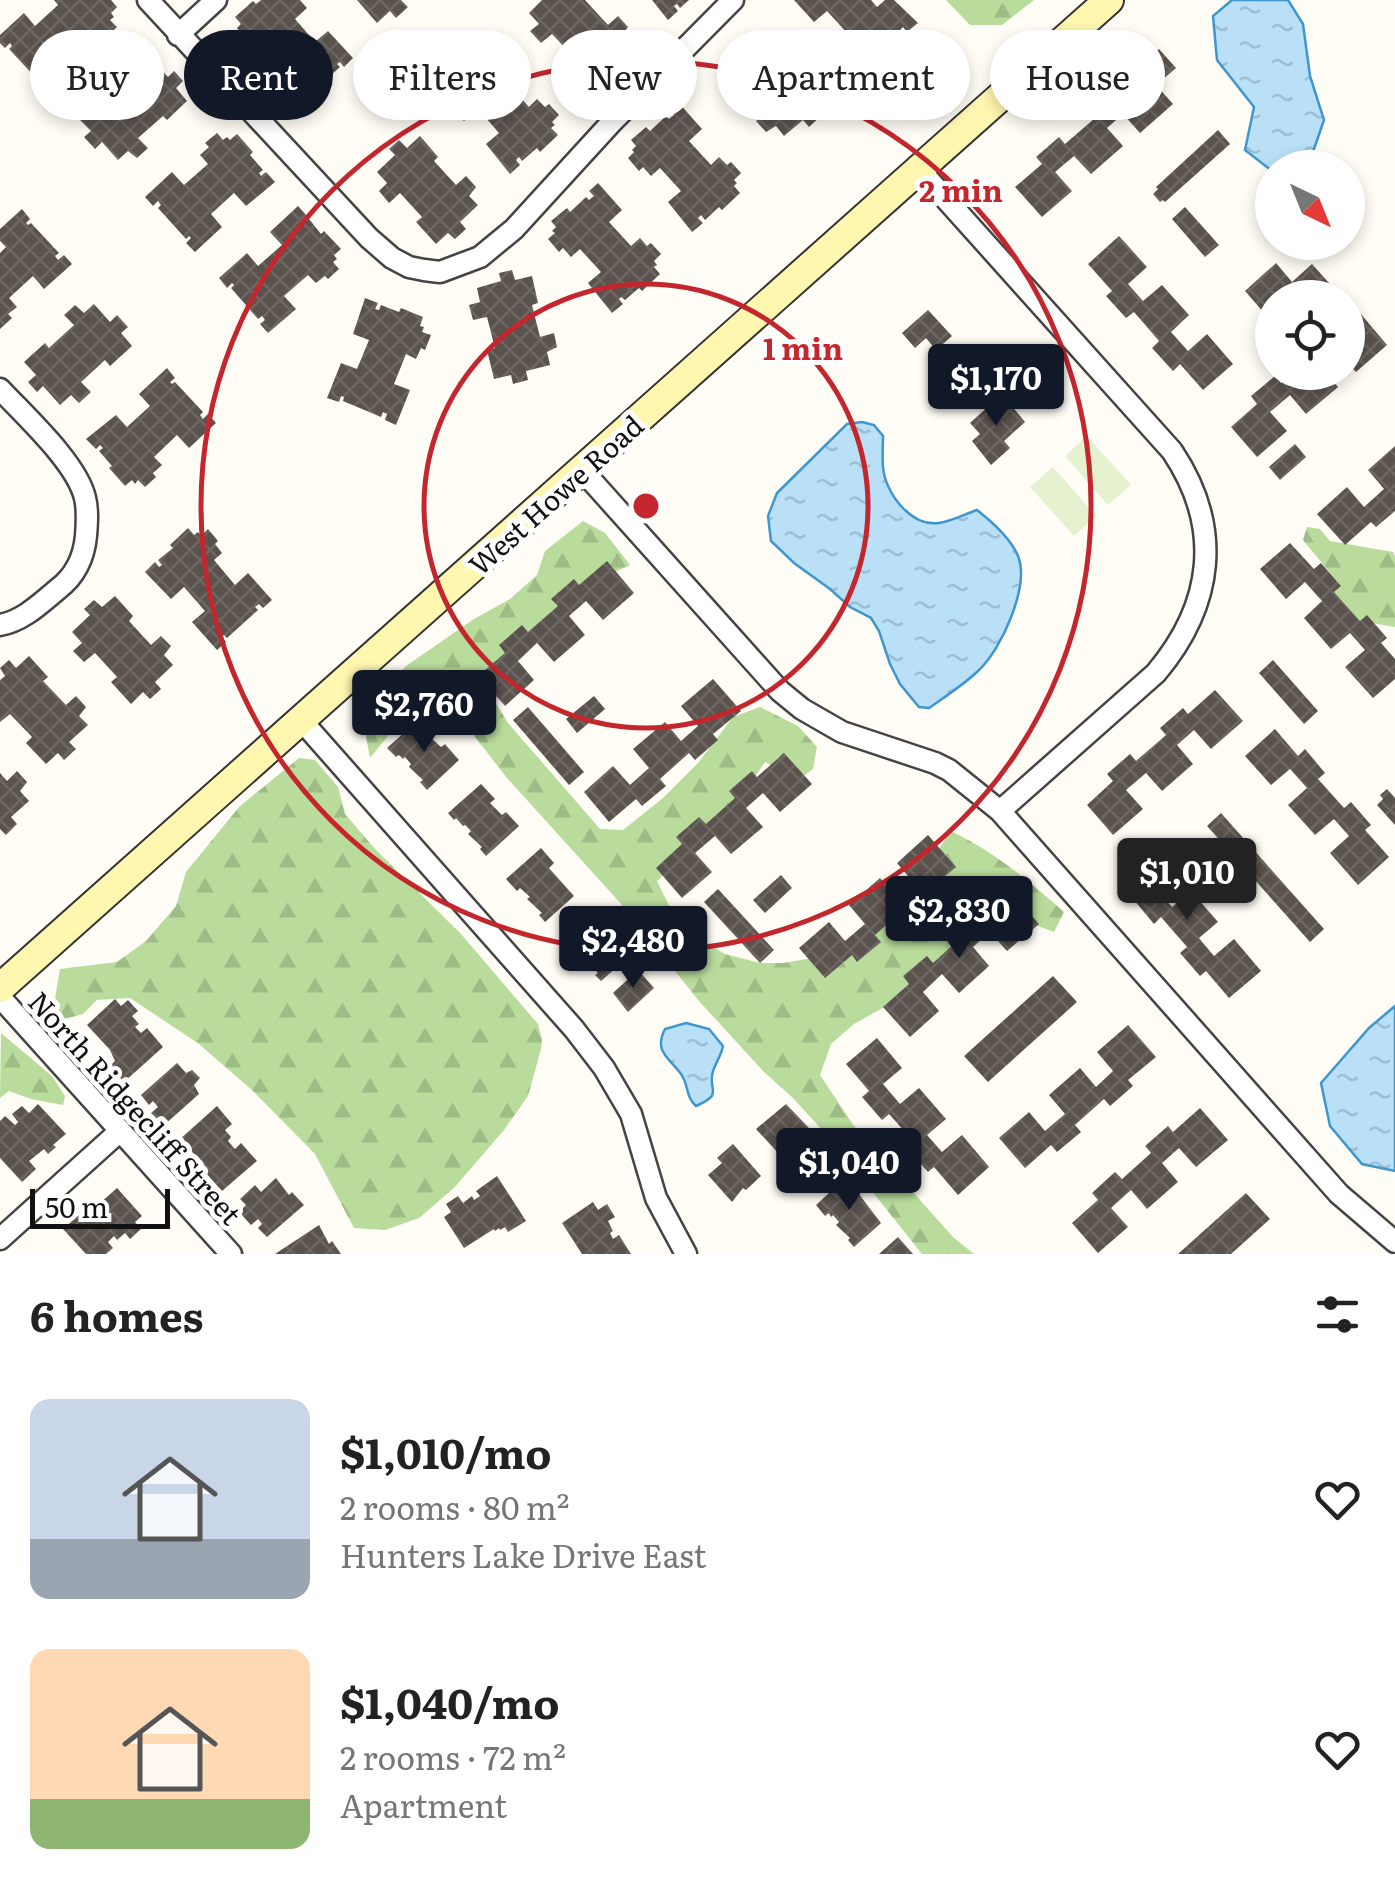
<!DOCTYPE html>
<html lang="en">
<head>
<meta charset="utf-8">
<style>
	body { margin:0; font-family:Literata,serif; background:#f6f6f6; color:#222; height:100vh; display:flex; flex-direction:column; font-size:38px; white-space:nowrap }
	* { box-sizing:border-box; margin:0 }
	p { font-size:32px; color:#767676 }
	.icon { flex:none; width:55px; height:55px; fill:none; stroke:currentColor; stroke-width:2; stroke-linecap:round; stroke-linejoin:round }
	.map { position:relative; height:1254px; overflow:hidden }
	.side { display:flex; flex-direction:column; background:#fff; flex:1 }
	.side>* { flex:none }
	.top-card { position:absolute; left:30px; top:30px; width:1335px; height:90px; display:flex; gap:20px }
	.needle { width:65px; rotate:137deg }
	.fabs { position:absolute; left:1255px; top:150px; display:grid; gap:20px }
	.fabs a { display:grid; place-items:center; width:110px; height:110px; border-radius:50%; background:#fff; box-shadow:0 5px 15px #0003; font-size:50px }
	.scale { position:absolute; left:30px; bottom:25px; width:140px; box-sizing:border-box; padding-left:10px; border:5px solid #111; border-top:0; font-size:28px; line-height:35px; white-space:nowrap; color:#111; -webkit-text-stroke:8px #fff; paint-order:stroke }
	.price { position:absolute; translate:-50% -85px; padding:0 22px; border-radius:10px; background:#111827; color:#fff; font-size:32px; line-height:65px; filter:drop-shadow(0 2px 5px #0008) }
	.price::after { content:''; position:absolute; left:50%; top:60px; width:30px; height:22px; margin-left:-15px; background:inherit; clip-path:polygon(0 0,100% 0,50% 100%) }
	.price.active { background:#222; color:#fff }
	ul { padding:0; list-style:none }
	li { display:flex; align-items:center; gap:30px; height:250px; padding:0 30px }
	li span { display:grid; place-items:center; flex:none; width:280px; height:200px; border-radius:20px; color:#555 }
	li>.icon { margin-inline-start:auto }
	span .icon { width:120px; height:120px; fill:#fffc; stroke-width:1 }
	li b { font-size:42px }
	h2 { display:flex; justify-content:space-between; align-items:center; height:120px; padding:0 30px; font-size:42px }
	.chip { padding:0 35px; border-radius:45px; background:#fff; box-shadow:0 5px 15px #0003; font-size:35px; line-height:90px }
	.chip.active { background:#111827; color:#fff }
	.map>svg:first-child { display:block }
	.forest { fill:url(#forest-firs) }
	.pitch { fill:#e6f2cf }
	.water { fill:url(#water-ripples); stroke:#3f96cf; stroke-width:2.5 }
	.building { fill:url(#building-cross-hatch) }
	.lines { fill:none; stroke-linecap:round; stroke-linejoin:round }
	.street-casing { stroke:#444; stroke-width:25 }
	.secondary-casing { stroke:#333; stroke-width:32 }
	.street { stroke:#fff; stroke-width:20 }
	.secondary { stroke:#fff6b0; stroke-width:28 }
	.ring { fill:none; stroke:#c4262e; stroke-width:5 }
	.labels { text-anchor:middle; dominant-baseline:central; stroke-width:10; stroke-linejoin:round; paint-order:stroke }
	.street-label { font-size:28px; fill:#111; stroke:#fff }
	.centre { fill:#c4262e; stroke:#fff; stroke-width:5 }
	.ring-label { font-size:30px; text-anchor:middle; font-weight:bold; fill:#c4262e; stroke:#fff; stroke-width:10; stroke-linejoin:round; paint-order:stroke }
</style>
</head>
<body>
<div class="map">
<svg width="1395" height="1254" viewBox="0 0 1395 1254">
	<defs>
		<pattern id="forest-firs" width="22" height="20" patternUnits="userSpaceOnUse" patternTransform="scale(2.5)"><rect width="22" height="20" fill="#b9dc9c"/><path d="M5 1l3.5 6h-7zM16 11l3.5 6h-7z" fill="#9ebc85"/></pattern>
		<pattern id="water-ripples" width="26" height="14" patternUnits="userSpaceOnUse" patternTransform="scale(2.5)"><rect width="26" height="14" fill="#b9e0f7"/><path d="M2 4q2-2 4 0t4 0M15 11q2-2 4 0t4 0" fill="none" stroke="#9ebfd3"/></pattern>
		<pattern id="building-cross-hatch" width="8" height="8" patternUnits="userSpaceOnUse" patternTransform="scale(2.5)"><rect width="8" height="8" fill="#5a524d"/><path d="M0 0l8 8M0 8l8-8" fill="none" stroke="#6d6662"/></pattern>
	</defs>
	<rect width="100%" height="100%" fill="#fffdf5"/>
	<path class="forest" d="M946,0H1034L1002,25H970Z
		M583,521L605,533L630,565L598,580L479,676L508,723L600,829L623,830L663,798L698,763L733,717L760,707L798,726L817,747L813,769L798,780L765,762L730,813L657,881L679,926L725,954L760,963H783L836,954L879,909L926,868L951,831C993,851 1029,881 1064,912L1054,932L1009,915L986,904L948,960L906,995L854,1024L831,1044L820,1075L854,1126L953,1237L974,1254H922L863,1180L854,1165L793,1098L764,1072L698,1000L631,915L507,778L451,706L416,701L370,758L364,725L376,697L406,666L474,619L510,599L537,575L545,551Z
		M1307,527L1320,529L1330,541L1393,552L1395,556V627L1360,621L1334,592L1341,586L1303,540Z
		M299,758L315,760L338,787L345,814L376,850L461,934L538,1024L542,1040L541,1049L528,1096L504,1130L454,1188L419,1218L385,1230L354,1228L315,1154L253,1091L199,1044L130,998L97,1000L83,1014L65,1019L54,1004L60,969L117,962L146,941L176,906L186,872L239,807Z
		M1,1033L52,1076L65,1096L63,1105L31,1099L9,1091L0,1098Z"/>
	<path class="pitch" d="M1087,436L1131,485L1108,505L1065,456Z
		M1053,467L1096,516L1074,536L1030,487Z"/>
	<path class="water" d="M1232,0H1288L1303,24L1310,76L1324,120L1313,152L1294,167L1272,168V171L1245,150L1254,107L1217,60L1213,16Z
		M862,422L874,425L883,436C883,446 882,457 883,467C885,493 911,527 939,523C952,521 965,514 977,510C991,521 1011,539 1018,556C1030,586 1001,650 979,670C965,684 946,696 929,708L919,707L900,684L890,664L879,631L871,618L850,607L830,589L794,563L771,541L768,516L777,493L847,424Z
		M1395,1006V1171L1362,1164L1330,1126L1321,1083L1369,1028Z
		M686,1023L709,1029L723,1046C721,1056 716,1062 713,1071C707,1091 725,1093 696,1106C685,1096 689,1085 681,1074C670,1058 653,1052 665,1029Z"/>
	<path class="building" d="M54,0H111L117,7L111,13L114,17L110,20L117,27L105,38L102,34L94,42L86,33L62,55L74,68L47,93L38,84L43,80L40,76L37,79L9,49L12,46L10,43L5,48L0,43V35L24,13L35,26L58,5Z
		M261,0H300L307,8L295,19L315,42L328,31L353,58L344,67L340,62L337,64L340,67L309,95L306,92L303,95L307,100L298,108L274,81L287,69L265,45L254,55L246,46L242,49L232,38L239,31L237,28L241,24L235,17L253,1L256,4Z
		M357,0H401L408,7L396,18L390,11L377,23Z
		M542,0H585L608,25L618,16L628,27L621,36L630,45L612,62L618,69L607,80L600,73L588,84L568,63L574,57L552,34L541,43L530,31L539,24L529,13Z
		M652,0H689L680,8L677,4L674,6L678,11L668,20Z
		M794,0H871L877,7L885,0H894L918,23L907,32L903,27L900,30L904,34L890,47L892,50L874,66L868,60L865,63L861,59L854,66L844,54L848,51L840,42L849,35L827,11L814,22Z
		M762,32L772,43L780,36L791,48L780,57L802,81L808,76L827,98L815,110L821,116L809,127L803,120L784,136L776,126L766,132L756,121L767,113L745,88L740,92L722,71L735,59L727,51L738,43L743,49Z
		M496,45L520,71L507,83L529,107L537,99L545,107L549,104L559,115L552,122L555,125L551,128L558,135L540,152L537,148L522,161L519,157L516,160L520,165L510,174L486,144L499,133L478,109L464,121L437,94L448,85L452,90L454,88L449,82L464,69L468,73L484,58L487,61L492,57L487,52Z
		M1159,49L1176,68L1156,85L1173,104L1140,133L1123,114L1107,128L1123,146L1091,174L1074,156L1055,172L1072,191L1042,217L1015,187L1042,164L1036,157L1059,137L1065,144L1095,118L1089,111L1111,92L1116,98L1139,78L1134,71Z
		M151,59L168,77L174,71L183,81L176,88L187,101L167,120L163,116L138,138L148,148L137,158L128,151L118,160L102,142L95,149L84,137L91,131L79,119L101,98L106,104L130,82L121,72L132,61L140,69Z
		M678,102L702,129L689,141L711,165L719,157L727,165L731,162L741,173L734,180L737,183L734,186L740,193L722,210L719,207L705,220L701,215L698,218L703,223L692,232L668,202L681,191L660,168L651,176L643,167L639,171L628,158L634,152L632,150L636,146L631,140L646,127L650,131L666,116L669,119L674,115L669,110Z
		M1218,130L1230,144L1165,202L1163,200L1160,202L1153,194L1158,189L1156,187Z
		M217,133L223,140L227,137L230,140L237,134L253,152L250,155L263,170L259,173L261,176L266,172L275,182L246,206L234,193L211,214L222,227L195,252L186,243L191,238L189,236L186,239L158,208L161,205L158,201L153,206L145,197L172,172L184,185L208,164L200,155L209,147L205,143Z
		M420,136L438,157L434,161L456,185L466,176L476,187L469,196L478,205L460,222L466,229L455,239L448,233L436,244L416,222L422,217L400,193L389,203L379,191L387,183L377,172L395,155L389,149L399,140L407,148Z
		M598,183L622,210L609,222L631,246L640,238L647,246L651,243L661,254L654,261L657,265L654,267L660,274L642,291L639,288L625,300L621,297L619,299L623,304L612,313L588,283L601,272L580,249L571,257L563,248L559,252L548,239L555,233L552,231L556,227L551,221L567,208L570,212L586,197L589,200L594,196L589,191Z
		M298,206L307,216L302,220L304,223L309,219L321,234L324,231L341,249L334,255L337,259L333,262L339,269L328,279L325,276L316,283L308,275L284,296L296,309L268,333L260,324L265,320L262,316L258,319L231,288L234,285L232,283L227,288L219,278L247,253L258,266L282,245L270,232Z
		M1185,207L1219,245L1205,257L1172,219Z
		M22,209L30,219L26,223L28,225L31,223L59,253L55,256L58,260L64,255L72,264L44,289L33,276L9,298L17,307L8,314L12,318L0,329V253L6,247L0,241V229Z
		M1119,236L1147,267L1128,284L1143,301L1162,285L1189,315L1171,332L1188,351L1207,334L1233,364L1203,390L1180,364L1173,371L1152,348L1159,341L1134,312L1126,318L1106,296L1112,291L1088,264Z
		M1276,263L1292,282L1312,264L1329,283L1312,298H1272V322L1245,291Z
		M512,270L515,280L532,276L538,303L532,305L540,337L554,333L557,347L547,352L550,365L526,371L528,380L513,384L511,375L494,379L487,350L495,348L487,317L473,320L469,305L480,302L477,288L501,281L499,273Z
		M365,298L378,303L375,309L379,310L381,305L399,312L401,308L423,317L420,326L424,327L422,332L431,335L425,350L421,348L416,359L406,354L394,384L410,390L396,425L385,420L387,414L383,412L381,417L343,401L344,397L341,396L339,402L327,398L341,363L357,369L369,340L353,334Z
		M94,304L110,322L117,315L128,327L121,333L132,346L110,366L105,360L81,382L91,392L79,403L71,395L60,405L43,386L37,392L28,382L36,375L24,362L45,343L49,348L74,325L64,315L75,305L84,313Z
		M928,310L952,336L936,350L926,338L915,348L902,333Z
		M1360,313L1387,345L1356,372L1348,363V324Z
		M167,368L175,378L170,382L172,384L175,382L203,412L200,415L203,419L208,414L216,423L189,448L177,435L154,457L162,465L153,473L156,477L145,487L138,480L135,484L132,480L125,486L109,468L112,466L99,451L103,448L100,445L96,449L86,439L116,415L127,427L150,406L139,394Z
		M1294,372H1325L1338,387L1306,414L1290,395L1270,412L1287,431L1257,457L1231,427L1257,404L1251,396L1275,376L1281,383Z
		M1002,394L1025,422L1004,441L1010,448L991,465L972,441L980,434L970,423Z
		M1295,444L1306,457L1280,480L1269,467Z
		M1395,446V511L1376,527L1371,522L1345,545L1317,514L1347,487L1364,507L1384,489L1368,470Z
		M188,528L194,535L198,532L201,536L208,529L218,541L215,544L222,553L214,560L235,585L248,573L272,600L263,608L259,604L255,607L258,610L227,638L224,635L222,637L226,642L217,650L192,622L205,611L184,587L171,599L145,572L155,562L159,567L162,565L158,560L173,548L170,545Z
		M1290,543L1314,569L1321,563L1341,586L1334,592L1360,621L1367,615L1387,638L1381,643L1395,659V679L1373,698L1345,667L1365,650L1350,633L1331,649L1304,618L1322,601L1305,582L1286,599L1260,569Z
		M607,561L634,593L603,620L586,601L569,616L585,635L554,662L537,643L518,661L534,680L505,706L478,676L505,653L499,645L522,625L528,632L558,606L551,599L574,579L579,585Z
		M115,596L133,616L129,621L151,645L161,636L171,646L164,655L173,665L155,682L161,689L150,699L143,692L131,704L111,682L117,677L95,653L84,662L73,651L82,643L72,632L90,615L84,609L94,600L102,607Z
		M29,656L48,677L43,681L66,705L76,696L86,707L79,716L88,725L69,742L76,749L64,760L58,753L46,764L26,743L32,737L10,714L0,722V680L5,676L0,668L9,660L16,668Z
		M1273,660L1318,711L1304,724L1259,673Z
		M713,679L741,711L713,734L718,740L695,760L689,753L660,779L666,786L642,806L636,799L609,822L584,792L613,766L630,785L649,768L633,749L665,722L681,741L698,726L681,706Z
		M1215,690L1243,721L1211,749L1194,730L1177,745L1193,764L1162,791L1146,773L1126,790L1143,809L1113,835L1087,805L1113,781L1107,774L1130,754L1136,761L1166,735L1160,728L1183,708L1188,714Z
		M594,696L605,709L577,733L566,719Z
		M528,707L584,772L569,785L513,720Z
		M415,723L441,747L445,744L459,760L427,790L420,782L423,780L409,767L411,764L405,757L403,759L399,755L396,757L387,748Z
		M1275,729L1298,756L1305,749L1325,773L1318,779L1344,808L1351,802L1371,825L1365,830L1389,857L1358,885L1330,853L1349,836L1334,819L1315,835L1288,805L1307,788L1290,769L1271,785L1245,756Z
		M784,753L812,784L780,812L763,793L746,808L763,827L731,854L715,836L695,853L712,872L682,898L656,868L682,844L676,837L699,817L706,824L735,798L729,791L752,771L757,777Z
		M17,771L27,782L20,791L29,801L11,817L17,824L6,835L0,829V773L7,781Z
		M481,784L495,799L490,803L502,815L506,812L519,826L486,856L480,849L482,847L468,834L471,831L465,825L463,826L456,818L454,820L448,813Z
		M1387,789L1395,798V825L1377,805L1383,799L1380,795Z
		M1221,813L1324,929L1310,942L1207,826Z
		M928,835L956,867L928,890L933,896L910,916L904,909L875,935L881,942L857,962L852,955L825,978L799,948L829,922L845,941L865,924L849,905L880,878L896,897L913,882L897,863Z
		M1148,841L1174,871L1155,888L1172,907L1191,891L1218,922L1199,938L1214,956L1234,939L1261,971L1229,998L1206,971L1200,976L1180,953L1187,947L1161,917L1154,924L1134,900L1141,894L1118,868Z
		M541,848L554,863L549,868L574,896L545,922L539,915L542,913L527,899L530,897L520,888L517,891L506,879Z
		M781,875L792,888L765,913L753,900Z
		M718,889L774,950L760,963L704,902Z
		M1011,892L1039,924L1007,951L990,932L973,947L989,966L959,993L942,974L923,992L939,1011L910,1037L883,1007L909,984L903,976L927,956L933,963L962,937L956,930L979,910L984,916Z
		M596,909L610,925L606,928L617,941L621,938L634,952L601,981L595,975L598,973L583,959L586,957L580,950L579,952L571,944L569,946L563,939Z
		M638,970L654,988L628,1012L613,993Z
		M1053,976L1077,1002L988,1082L964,1056Z
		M115,999L121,1006L128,1000L138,1011L132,1016L139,1024L135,1027L141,1033L147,1028L163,1047L124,1082L110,1066L115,1061L110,1050L87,1025Z
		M1128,1025L1156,1057L1128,1080L1133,1086L1110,1106L1104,1099L1075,1125L1081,1132L1057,1152L1051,1145L1025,1168L999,1138L1029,1112L1045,1131L1065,1114L1049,1095L1080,1068L1096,1087L1113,1071L1097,1052Z
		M877,1038L902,1068L883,1084L900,1104L919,1088L946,1119L927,1135L942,1152L962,1135L989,1167L958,1195L934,1167L928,1172L908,1149L915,1143L889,1114L882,1120L862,1097L869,1091L846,1064Z
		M177,1063L186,1073L192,1070L200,1078L194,1085L199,1094L163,1126L151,1113L158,1107L153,1101L149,1105L141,1095Z
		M38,1104L66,1134L53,1145L56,1147L48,1154L44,1149L29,1161L36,1169L22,1182L0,1158V1121L5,1116L15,1125L18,1122L12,1114L22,1106L29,1113Z
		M786,1104L809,1128L794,1142L792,1140L785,1146L788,1149L781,1156L756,1129Z
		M217,1106L232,1124L225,1130L231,1137L228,1141L235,1149L241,1143L257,1161L222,1191L205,1172L207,1170L204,1165L180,1139Z
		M1200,1108L1228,1140L1196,1167L1179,1148L1162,1163L1178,1182L1147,1209L1131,1190L1111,1208L1128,1227L1098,1253L1072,1223L1098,1200L1092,1193L1115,1172L1122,1179L1151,1153L1145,1146L1168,1126L1173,1132Z
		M733,1144L761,1176L746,1190L743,1188L732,1202L708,1175L722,1163L717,1158Z
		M497,1176L526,1221L508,1232L505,1227L500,1230L499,1228L495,1231L494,1229L464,1248L444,1217L451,1212L446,1204L458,1196L463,1203L472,1196L474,1200L480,1196L476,1191Z
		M276,1178L289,1195L292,1192L304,1205L267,1237L258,1228L262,1224L258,1219L251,1225L239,1212L246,1205L240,1199L255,1185L261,1192Z
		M843,1180L856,1194L858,1193L881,1223L854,1247L848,1240L850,1238L836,1225L839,1222L833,1215L831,1217L829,1213L825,1216L816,1205Z
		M117,1188L142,1216L135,1222L141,1229L130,1239L125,1233L117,1240L114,1236L108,1242L113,1248L106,1254H86L63,1229L79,1215L91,1211Z
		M1246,1193L1270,1219L1231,1254H1178Z
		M593,1202L598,1210L607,1204L615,1217L608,1221L613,1231L610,1233L613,1239L619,1235L631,1254H582L562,1223Z
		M319,1225L329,1244L332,1241L341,1254H275Z
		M898,1237L913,1254H879Z"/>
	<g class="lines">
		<defs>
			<path id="street" d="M148,0L369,238L392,258L409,267L424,270L440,272L480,257L514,229L611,123L733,0
				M178,35L216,0
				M918,168L1172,451C1223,527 1214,604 1156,673L1000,811
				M0,389C25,416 77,463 85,498C88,510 87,523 86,536C84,557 75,576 58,589C41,603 23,621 0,625
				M582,470L780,691L802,709L842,732L935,763L949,770L1000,811L1339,1194L1395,1242
				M301,720L574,1029L604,1068L631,1114L656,1198L686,1254
				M0,997L231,1254
				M0,1239L120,1131"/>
			<path id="secondary" d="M0,988L1109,0"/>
		</defs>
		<use href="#street" class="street-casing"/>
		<use href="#secondary" class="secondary-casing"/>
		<use href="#street" class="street"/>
		<use href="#secondary" class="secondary"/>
	</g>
	<g class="ring">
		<circle cx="646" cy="506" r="222"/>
		<circle cx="646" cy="506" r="445"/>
	</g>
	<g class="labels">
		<g class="street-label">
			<text transform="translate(555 494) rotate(-42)">West Howe Road</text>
			<text transform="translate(136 1107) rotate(48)">North Ridgecliff Street</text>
		</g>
	</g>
	<circle cx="646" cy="506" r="15" class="centre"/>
	<g class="ring-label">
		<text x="961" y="202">2 min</text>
		<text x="803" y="360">1 min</text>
	</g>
</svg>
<div class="fabs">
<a><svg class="needle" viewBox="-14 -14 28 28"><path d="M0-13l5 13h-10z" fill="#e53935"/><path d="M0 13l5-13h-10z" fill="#767676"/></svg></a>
<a><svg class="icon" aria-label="locate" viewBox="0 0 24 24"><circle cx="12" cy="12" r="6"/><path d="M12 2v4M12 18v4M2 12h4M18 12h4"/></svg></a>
</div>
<div class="scale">50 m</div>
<b class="price" style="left:996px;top:429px">$1,170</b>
<b class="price" style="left:424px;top:755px">$2,760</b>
<b class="price active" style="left:1187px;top:923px">$1,010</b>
<b class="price" style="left:959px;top:961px">$2,830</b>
<b class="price" style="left:633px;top:991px">$2,480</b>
<b class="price" style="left:849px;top:1213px">$1,040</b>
<div class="top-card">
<a class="chip">Buy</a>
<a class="chip active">Rent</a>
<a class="chip">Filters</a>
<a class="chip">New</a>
<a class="chip">Apartment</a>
<a class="chip">House</a>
</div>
</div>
<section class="side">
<h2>6 homes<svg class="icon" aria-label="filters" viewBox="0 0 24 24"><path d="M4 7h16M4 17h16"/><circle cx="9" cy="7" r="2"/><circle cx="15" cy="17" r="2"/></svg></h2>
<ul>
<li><span style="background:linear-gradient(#c9d6e8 70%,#9aa5b1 0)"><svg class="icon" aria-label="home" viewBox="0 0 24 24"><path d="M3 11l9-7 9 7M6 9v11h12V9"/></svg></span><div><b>$1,010/mo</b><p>2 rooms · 80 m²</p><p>Hunters Lake Drive East</p></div><svg class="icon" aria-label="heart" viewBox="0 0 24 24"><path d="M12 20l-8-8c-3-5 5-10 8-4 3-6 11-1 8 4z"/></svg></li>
<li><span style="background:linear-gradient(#ffd9b3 75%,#8fb573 0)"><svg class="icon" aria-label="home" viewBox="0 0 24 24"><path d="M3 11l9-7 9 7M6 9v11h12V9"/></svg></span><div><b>$1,040/mo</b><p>2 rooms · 72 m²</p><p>Apartment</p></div><svg class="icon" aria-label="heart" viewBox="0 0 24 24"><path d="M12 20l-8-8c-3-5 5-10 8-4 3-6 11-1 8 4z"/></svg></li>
</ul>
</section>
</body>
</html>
